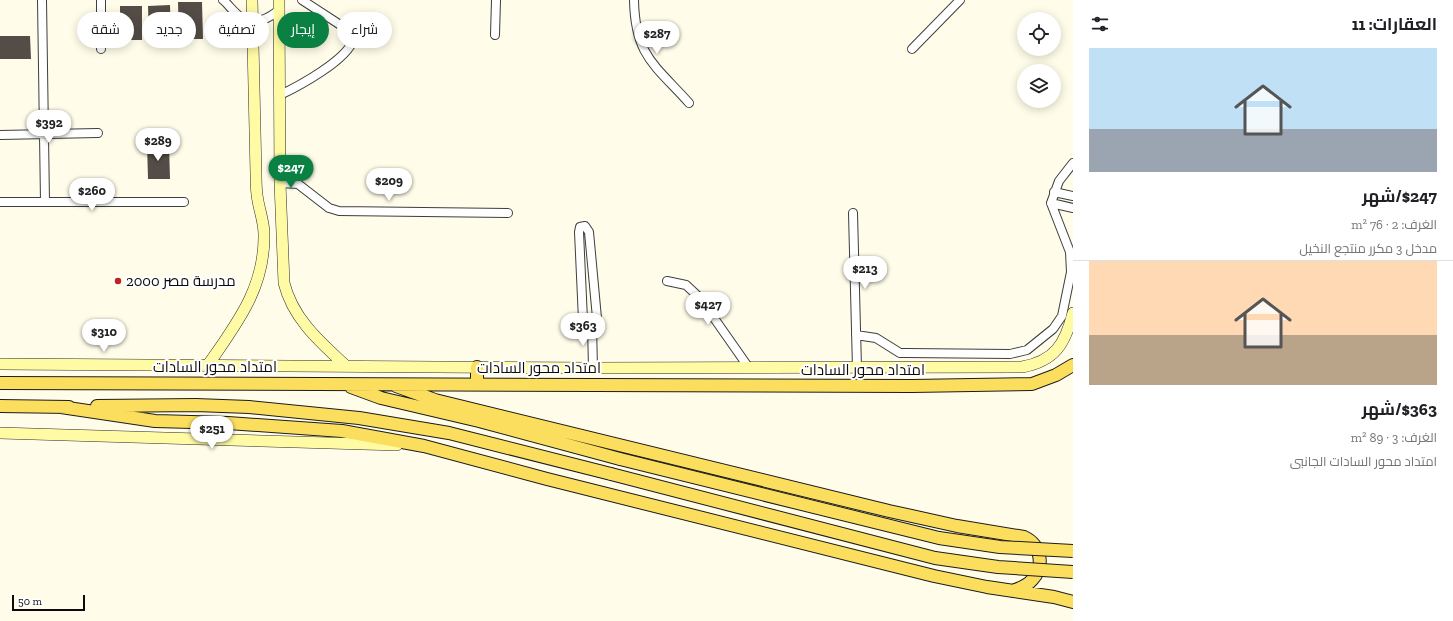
<!DOCTYPE html>
<html lang="ar">
<head>
<meta charset="utf-8">
<style>
	body { margin:0; font-family:"Zilla Slab",Cairo,serif; background:#f6f6f6; color:#202124; direction:rtl; height:100vh; display:flex; flex-direction:column; font-size:15px; white-space:nowrap }
	* { box-sizing:border-box; margin:0 }
	p { font-size:13px; color:#757577 }
	.icon { flex:none; width:22px; height:22px; fill:none; stroke:currentColor; stroke-width:2; stroke-linecap:round; stroke-linejoin:round }
	.map { position:relative; flex:1; overflow:hidden; direction:ltr }
	.sheet { display:flex; flex-direction:column; background:#fff; width:380px }
	.sheet>* { flex:none }
	.top-card { position:absolute; left:12px; top:12px; width:380px; height:36px; direction:rtl; display:flex; gap:8px }
	.tools { position:absolute; left:1017px; top:12px; display:grid; gap:8px }
	.tools a { display:grid; place-items:center; width:44px; height:44px; border-radius:50%; background:#fff; box-shadow:0 2px 10px #0003; font-size:20px }
	.scale { position:absolute; left:12px; bottom:10px; width:73px; box-sizing:border-box; padding-left:4px; border:2px solid #0b0b0b; border-top:0; font-size:11px; line-height:14px; white-space:nowrap; color:#0b0b0b; -webkit-text-stroke:3px #fff; paint-order:stroke }
	.price { position:absolute; translate:-50% -34px; padding:0 9px; border-radius:14px; background:#fff; color:#222; font-size:13px; line-height:26px; filter:drop-shadow(0 1px 2px #0008) }
	.price::after { content:''; position:absolute; left:50%; top:24px; width:12px; height:9px; margin-left:-6px; background:inherit; clip-path:polygon(0 0,100% 0,50% 100%) }
	.price.on { background:#0b8043; color:#fff }
	ul { padding:0; list-style:none }
	li { display:grid; align-content:center; gap:8px; height:212px; padding:0 16px }
	li+li { border-top:1px solid #e0e0e0 }
	li span { display:grid; place-items:center; height:124px; border-radius:0px; color:#555 }
	li>.icon { margin-inline-start:auto }
	span .icon { width:72px; height:72px; fill:#fffc; stroke-width:1 }
	li b { font-size:17px }
	h2 { display:flex; justify-content:space-between; align-items:center; height:48px; padding:0 16px; font-size:17px }
	.pill { padding:0 14px; border-radius:18px; background:#fff; box-shadow:0 2px 10px #0003; font-size:14px; line-height:36px }
	.pill.on { background:#0b8043; color:#fff }
	main { display:flex; flex:1; min-height:0 }
	.map>svg:first-child { display:block }
	.building { fill:#544d47 }
	.lines { fill:none; stroke-linecap:round; stroke-linejoin:round }
	.street-casing { stroke:#3e3e3e; stroke-width:10 }
	.secondary-casing { stroke:#2d2d2d; stroke-width:12 }
	.primary-casing { stroke:#1c1c1c; stroke-width:14 }
	.street { stroke:#fff; stroke-width:8 }
	.secondary { stroke:#fffaa4; stroke-width:11 }
	.primary { stroke:#fbde5d; stroke-width:12 }
	.primary-bridge-casing { stroke:#1c1c1c; stroke-width:14; stroke-linecap:butt }
	.primary-bridge { stroke:#fbde5d; stroke-width:12 }
	.poi-dot { fill:#bd2321; stroke:#fff; stroke-width:1.5 }
	.labels { text-anchor:middle; dominant-baseline:central; stroke-width:4; stroke-linejoin:round; paint-order:stroke }
	.poi-label { font-size:15px; fill:#0b0b0b; stroke:#fff; text-anchor:start }
	.street-label { font-size:15px; fill:#0b0b0b; stroke:#fff }
</style>
</head>
<body>
<main>
<section class="sheet">
<h2>العقارات: 11<svg class="icon" aria-label="filters" viewBox="0 0 24 24"><path d="M4 7h16M4 17h16"/><circle cx="9" cy="7" r="2"/><circle cx="15" cy="17" r="2"/></svg></h2>
<ul>
<li><span style="background:linear-gradient(#bfe0f5 65%,#9aa5b1 0)"><svg class="icon" aria-label="home" viewBox="0 0 24 24"><path d="M3 11l9-7 9 7M6 9v11h12V9"/></svg></span><div><b>$247/شهر</b><p>الغرف: 2 · 76 m²</p><p>مدخل 3 مكرر منتجع النخيل</p></div></li>
<li><span style="background:linear-gradient(#ffd9b3 60%,#b9a48a 0)"><svg class="icon" aria-label="home" viewBox="0 0 24 24"><path d="M3 11l9-7 9 7M6 9v11h12V9"/></svg></span><div><b>$363/شهر</b><p>الغرف: 3 · 89 m²</p><p>امتداد محور السادات الجانبى</p></div></li>
</ul>
</section>
<div class="map">
<svg width="1073" height="621" viewBox="0 0 1073 621">
	<rect width="100%" height="100%" fill="#fffce9"/>
	<path class="building" d="M178,2H202L203,39H179Z
		M170,5L171,40L149,41L148,6Z
		M120,6H142V40H120Z
		M0,36H30L31,59H0Z
		M147,144H169L170,179H148Z"/>
	<g class="lines">
		<defs>
			<path id="street" d="M42,0L45,202
				M101,0V49
				M223,0C229,5 235,14 242,18C255,26 270,18 280,9
				M634,0C635,56 655,65 689,103
				M495,35L496,0
				M912,49L960,0
				M280,95C299,86 347,60 353,40L350,32L345,28L302,0
				M0,135L98,133
				M280,183L298,184L329,208L339,211L508,213
				M1054,192L1073,196
				M0,202H184
				M1051,203L1073,208
				M853,213L857,368
				M585,226L589,232L597,318L595,324L592,326L586,324L583,320L579,232L580,227Z
				M667,281L686,285L700,298L749,368
				M592,326L593,368
				M856,335L876,338L900,353H906L1010,354L1027,350L1053,329L1062,316L1071,272L1070,252L1051,203L1059,181L1073,163"/>
			<path id="secondary" d="M279,0L280,183L284,283C293,319 320,342 346,366
				M0,364L593,368L1022,367C1055,361 1065,344 1073,313
				M208,365C237,323 265,288 264,234C264,223 260,212 258,201C256,192 256,183 256,174L252,0
				M0,433L397,445"/>
			<path id="primary" d="M0,383L912,386L1032,384L1056,375L1073,365
				M477,384V367
				M396,386L435,400L889,511L957,526L1024,537C1041,545 1045,566 1032,580C1027,586 1020,588 1013,591
				M351,387L381,398L479,421L620,459
				M0,406L69,407
				M97,406L196,405L249,407L359,418L449,433L611,474
				M61,407L155,421L228,423L342,431L424,446L547,479L934,576L987,587L1054,597L1073,602"/>
		</defs>
		<use href="#street" class="street-casing"/>
		<use href="#secondary" class="secondary-casing"/>
		<use href="#primary" class="primary-casing"/>
		<use href="#street" class="street"/>
		<use href="#secondary" class="secondary"/>
		<use href="#primary" class="primary"/>
		<defs>
			<path id="primary-bridge" d="M620,459L939,538L1000,547L1073,551
				M611,474L935,558L998,567L1073,572"/>
		</defs>
		<use href="#primary-bridge" class="primary-bridge-casing"/>
		<use href="#primary-bridge" class="primary-bridge"/>
	</g>
	<circle class="poi-dot" cx="118" cy="281" r="4"/>
	<g class="labels">
		<g class="poi-label">
			<text x="126" y="281">مدرسة مصر 2000</text>
		</g>
		<g class="street-label">
			<text x="215" y="367">امتداد محور السادات</text>
			<text x="539" y="368">امتداد محور السادات</text>
			<text x="863" y="370">امتداد محور السادات</text>
		</g>
	</g>
</svg>
<div class="tools">
<a><svg class="icon" aria-label="locate" viewBox="0 0 24 24"><circle cx="12" cy="12" r="6"/><path d="M12 2v4M12 18v4M2 12h4M18 12h4"/></svg></a>
<a><svg class="icon" aria-label="layers" viewBox="0 0 24 24"><path d="M12 4l9 5-9 5-9-5zM3 14l9 5 9-5"/></svg></a>
</div>
<div class="scale">50 m</div>
<b class="price" style="left:657px;top:55px">$287</b>
<b class="price" style="left:49px;top:144px">$392</b>
<b class="price" style="left:158px;top:162px">$289</b>
<b class="price on" style="left:291px;top:189px">$247</b>
<b class="price" style="left:389px;top:202px">$209</b>
<b class="price" style="left:92px;top:212px">$260</b>
<b class="price" style="left:865px;top:290px">$213</b>
<b class="price" style="left:708px;top:326px">$427</b>
<b class="price" style="left:583px;top:347px">$363</b>
<b class="price" style="left:104px;top:353px">$310</b>
<b class="price" style="left:212px;top:450px">$251</b>
<div class="top-card">
<a class="pill">شراء</a>
<a class="pill on">إيجار</a>
<a class="pill">تصفية</a>
<a class="pill">جديد</a>
<a class="pill">شقة</a>
</div>
</div>
</main>
</body>
</html>
